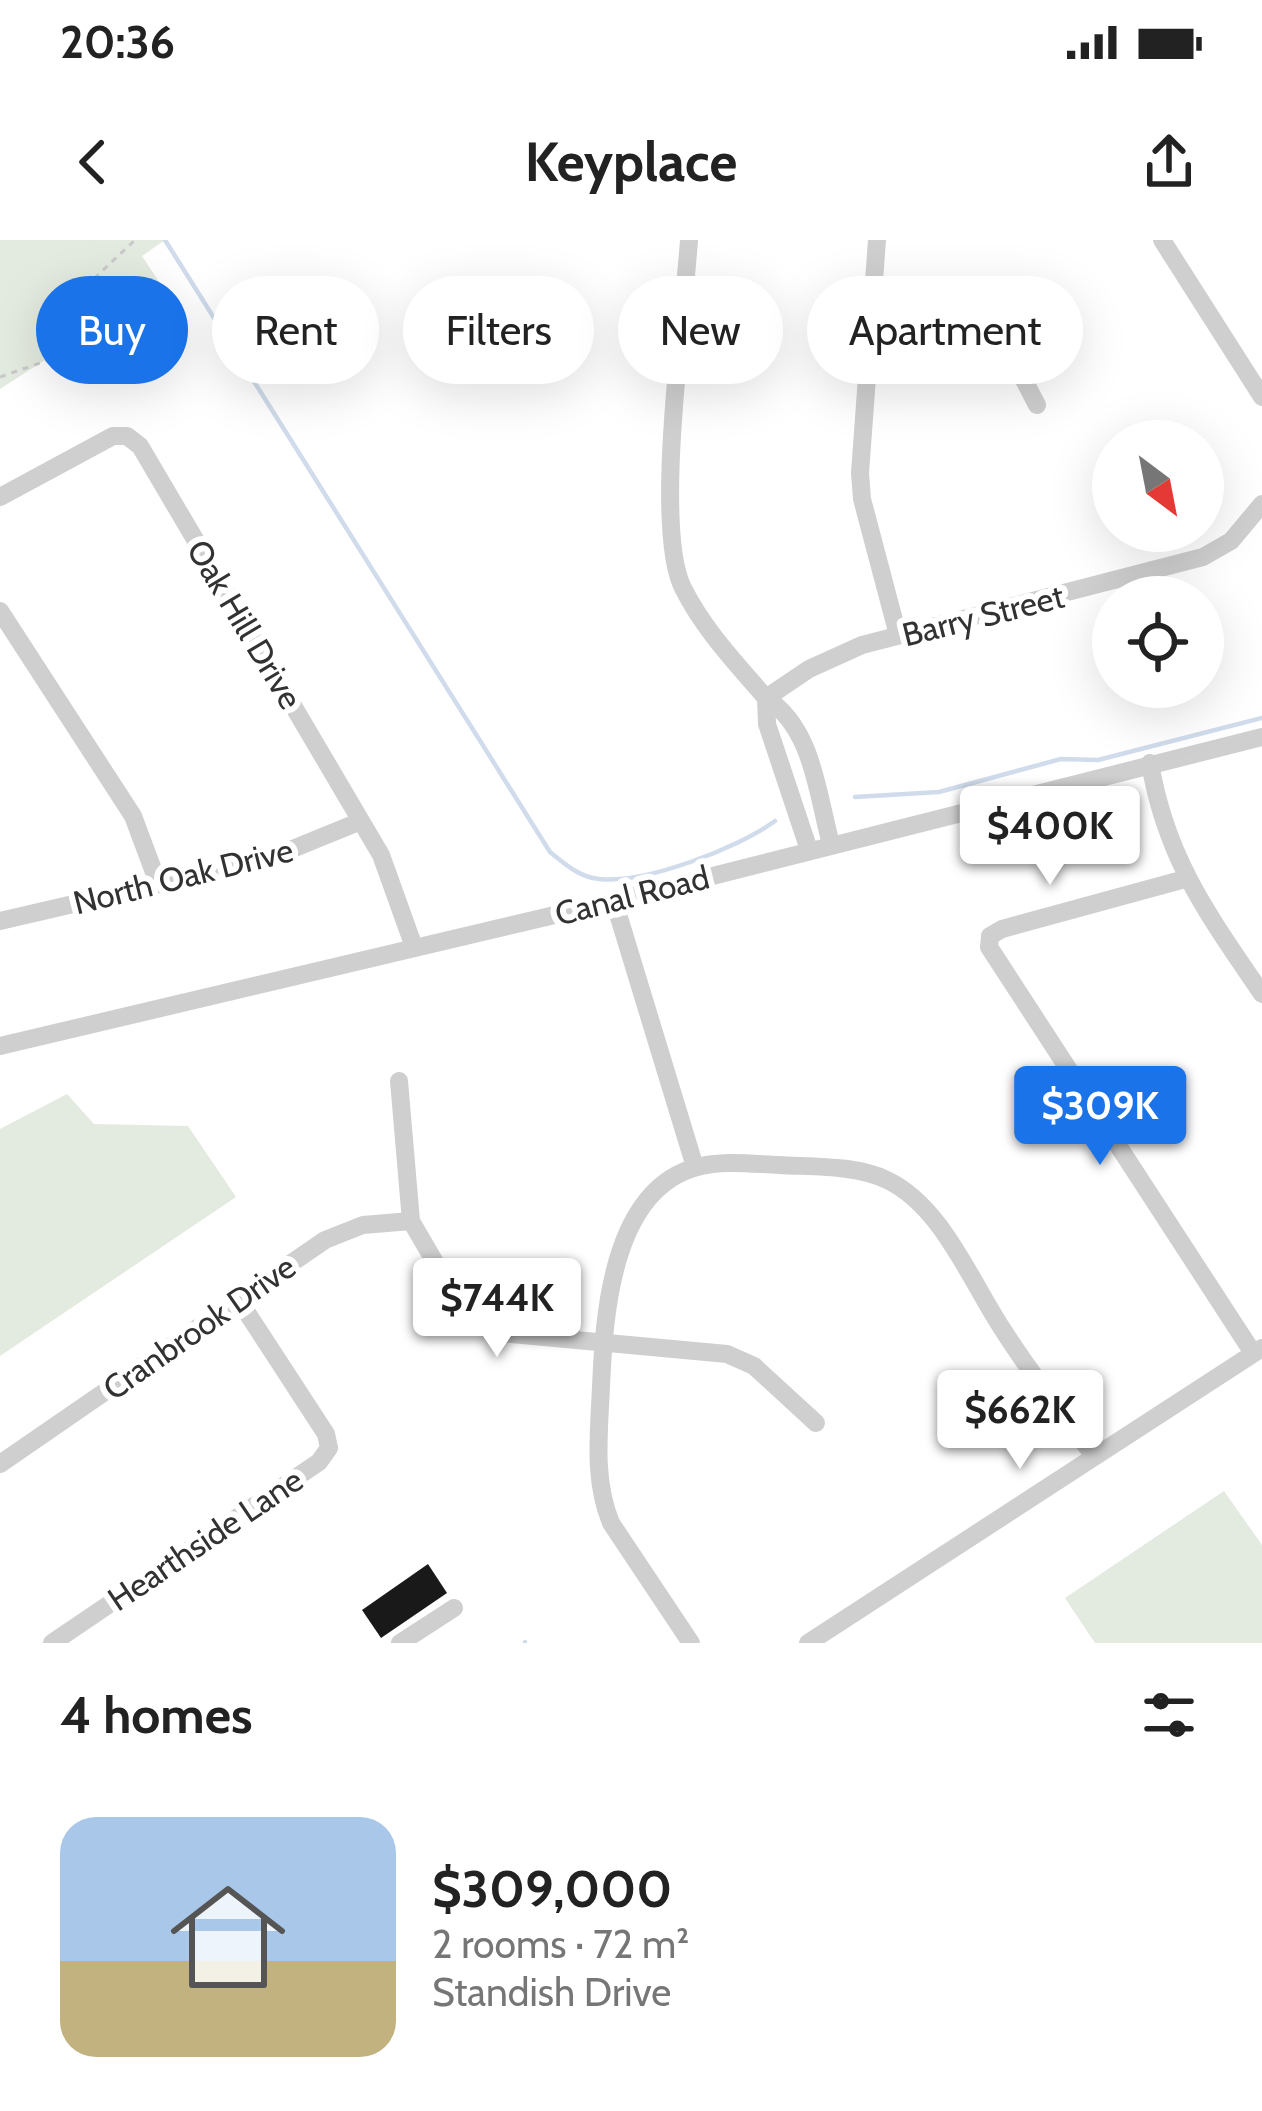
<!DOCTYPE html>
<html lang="en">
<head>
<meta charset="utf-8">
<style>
	body { margin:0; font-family:Cabin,sans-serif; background:#f6f6f6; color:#222; height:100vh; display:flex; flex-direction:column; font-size:45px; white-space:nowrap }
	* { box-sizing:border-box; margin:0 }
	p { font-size:39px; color:#767676 }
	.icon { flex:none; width:66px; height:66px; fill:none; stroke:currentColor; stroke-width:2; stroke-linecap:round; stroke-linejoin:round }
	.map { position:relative; height:1403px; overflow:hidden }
	.details { display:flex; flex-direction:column; background:#fff; flex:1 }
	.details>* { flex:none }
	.guide { position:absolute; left:36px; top:36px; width:1191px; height:108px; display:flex; gap:24px }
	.needle { width:78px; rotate:148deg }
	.buttons { position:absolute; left:1092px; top:180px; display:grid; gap:24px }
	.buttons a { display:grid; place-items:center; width:132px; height:132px; border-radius:50%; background:#fff; box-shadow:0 12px 48px #0002; font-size:60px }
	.price { position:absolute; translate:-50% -102px; padding:0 27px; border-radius:12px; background:#fff; color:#222; font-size:39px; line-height:78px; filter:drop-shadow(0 3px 6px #0008) }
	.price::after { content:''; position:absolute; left:50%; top:72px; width:36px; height:27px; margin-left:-18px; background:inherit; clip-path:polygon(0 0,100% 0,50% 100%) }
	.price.on { background:#1a73e8; color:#fff }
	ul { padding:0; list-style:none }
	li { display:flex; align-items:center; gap:36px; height:300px; padding:0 60px }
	li span { display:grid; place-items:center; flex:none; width:336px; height:240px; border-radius:36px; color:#555 }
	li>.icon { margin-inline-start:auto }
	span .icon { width:144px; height:144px; fill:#fffc; stroke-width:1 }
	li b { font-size:51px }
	h2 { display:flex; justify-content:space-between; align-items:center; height:144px; padding:0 60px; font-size:51px }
	.chip { padding:0 42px; border-radius:54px; background:#fff; box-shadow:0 12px 48px #0002; font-size:42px; line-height:108px }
	.chip.on { background:#1a73e8; color:#fff }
	.status { display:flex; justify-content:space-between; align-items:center; height:84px; padding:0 60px; background:#fff; direction:ltr }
	.status svg { height:33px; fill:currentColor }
	header { display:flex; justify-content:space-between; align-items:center; height:156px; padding:0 60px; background:#fff; font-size:54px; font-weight:700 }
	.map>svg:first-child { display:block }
	.green { fill:#e3eadf }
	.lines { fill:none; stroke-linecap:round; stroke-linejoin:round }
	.stream { stroke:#d0dceb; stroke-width:4.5 }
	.building { fill:#191919 }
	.path { stroke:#c9c9c9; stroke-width:3; stroke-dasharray:6 6; stroke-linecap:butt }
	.minor { stroke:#cfcfcf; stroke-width:18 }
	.labels { text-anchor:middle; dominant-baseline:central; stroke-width:12; stroke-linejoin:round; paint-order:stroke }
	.street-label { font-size:33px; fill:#323232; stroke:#fff }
</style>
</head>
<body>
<div class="status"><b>20:36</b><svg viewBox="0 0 49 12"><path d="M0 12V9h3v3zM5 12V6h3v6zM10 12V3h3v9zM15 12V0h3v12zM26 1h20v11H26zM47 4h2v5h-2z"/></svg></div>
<header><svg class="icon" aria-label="back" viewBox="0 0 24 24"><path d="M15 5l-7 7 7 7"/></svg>Keyplace<svg class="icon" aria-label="share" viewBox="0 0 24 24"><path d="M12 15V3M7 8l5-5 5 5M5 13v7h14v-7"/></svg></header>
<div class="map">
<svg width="1262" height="1403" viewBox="0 0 1262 1403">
	<rect width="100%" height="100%" fill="#fff"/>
	<path class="green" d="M0,0H165L142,16L161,45L0,149Z
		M67,854L94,884L188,886L236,957L0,1116V889Z
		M1224,1251L1262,1305V1403H1095L1065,1358Z"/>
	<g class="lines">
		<path class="stream" d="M165,0L550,612C565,624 579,637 599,639C645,644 738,608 775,581
			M855,557L939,552L1061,519L1098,520L1262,478
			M525,1403V1402"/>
	</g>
	<path class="building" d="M428,1324L447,1353L381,1398L362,1370Z"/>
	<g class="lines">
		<path class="path" d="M0,137L91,105L84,48L135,0"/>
		<path class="minor" d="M689,0C684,77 653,288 683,348C704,390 736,423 766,458L809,429L862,405L1203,317L1231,301L1262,264
			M877,0L860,233L862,259L898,395
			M1162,0L1262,157
			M873,84L984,96L1010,113L1037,165
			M0,257L113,196H127L140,206L381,615L414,707
			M0,371L133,576L158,643
			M1150,523C1166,619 1209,676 1262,754
			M809,610L767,484L766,458C813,488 817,553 831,604
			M1185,639L1002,689L990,696L989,707L1253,1113
			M614,661L695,927
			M0,681L268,619L361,581
			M0,806L614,661L1262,497
			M399,841L411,981L468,1079L500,1093L727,1114L754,1126L816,1183
			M0,1224L325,1000L363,985L411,981
			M52,1403L319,1222L329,1208L326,1194L238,1059
			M400,1403L454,1368
			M691,1403L611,1283C593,1240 599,1193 601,1147C604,1077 611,950 697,927C723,920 753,924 779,925C814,927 856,925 887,940C942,966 971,1042 1003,1090C1031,1134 1063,1175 1094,1216
			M808,1403L1262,1108"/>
	</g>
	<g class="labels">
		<g class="street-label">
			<text transform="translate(983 375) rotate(-14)">Barry Street</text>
			<text transform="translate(245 384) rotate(59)">Oak Hill Drive</text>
			<text transform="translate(183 636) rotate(-14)">North Oak Drive</text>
			<text transform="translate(632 655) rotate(-14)">Canal Road</text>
			<text transform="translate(199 1087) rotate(-35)">Cranbrook Drive</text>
			<text transform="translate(205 1299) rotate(-34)">Hearthside Lane</text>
		</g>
	</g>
</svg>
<div class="buttons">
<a><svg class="needle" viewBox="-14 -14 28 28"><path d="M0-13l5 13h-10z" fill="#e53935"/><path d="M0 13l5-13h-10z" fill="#767676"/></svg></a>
<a><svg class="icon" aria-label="locate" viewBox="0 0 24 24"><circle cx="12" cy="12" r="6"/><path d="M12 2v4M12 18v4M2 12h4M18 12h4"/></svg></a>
</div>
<b class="price" style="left:1050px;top:648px">$400K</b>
<b class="price on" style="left:1100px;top:928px">$309K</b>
<b class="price" style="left:497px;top:1120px">$744K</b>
<b class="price" style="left:1020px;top:1232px">$662K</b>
<div class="guide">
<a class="chip on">Buy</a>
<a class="chip">Rent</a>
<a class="chip">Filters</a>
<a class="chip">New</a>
<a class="chip">Apartment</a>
</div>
</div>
<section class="details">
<h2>4 homes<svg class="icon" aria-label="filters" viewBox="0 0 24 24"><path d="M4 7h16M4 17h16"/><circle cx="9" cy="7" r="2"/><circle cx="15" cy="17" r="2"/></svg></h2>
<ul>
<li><span style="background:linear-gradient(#a9c7e8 60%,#c2b280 0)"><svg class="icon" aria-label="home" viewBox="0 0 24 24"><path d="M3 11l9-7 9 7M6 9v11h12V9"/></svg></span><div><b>$309,000</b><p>2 rooms · 72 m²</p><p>Standish Drive</p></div></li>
</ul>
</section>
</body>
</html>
